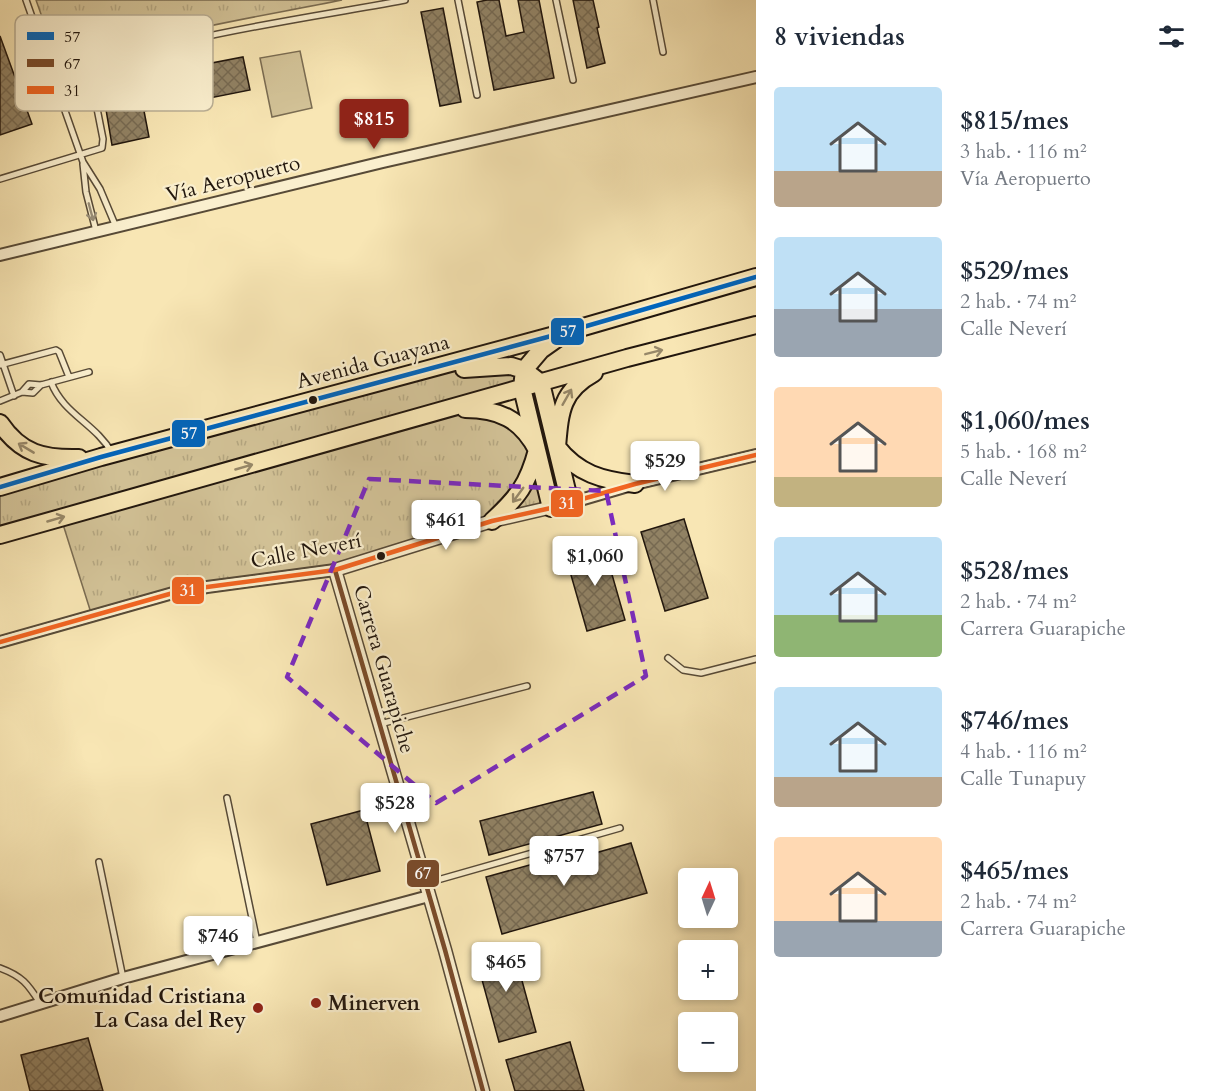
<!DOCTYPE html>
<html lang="es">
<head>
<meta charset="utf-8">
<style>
	body { margin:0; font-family:Cardo,serif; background:#f6f6f7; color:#1f2937; height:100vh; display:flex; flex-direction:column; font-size:22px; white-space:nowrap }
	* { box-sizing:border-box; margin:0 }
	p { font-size:20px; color:#747a83 }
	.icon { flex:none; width:33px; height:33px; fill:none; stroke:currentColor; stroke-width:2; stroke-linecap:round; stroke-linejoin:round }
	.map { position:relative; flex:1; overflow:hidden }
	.details { display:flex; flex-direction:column; background:#fff; width:450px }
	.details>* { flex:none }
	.needle { width:39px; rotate:4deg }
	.tools { position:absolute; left:678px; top:868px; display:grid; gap:12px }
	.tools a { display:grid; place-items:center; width:60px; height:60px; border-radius:6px; background:#fff; box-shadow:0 3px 9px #0003; font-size:30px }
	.price { position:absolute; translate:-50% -51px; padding:0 14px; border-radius:6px; background:#fff; color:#222; font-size:20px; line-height:39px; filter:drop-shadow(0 2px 3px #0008) }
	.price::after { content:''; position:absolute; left:50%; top:36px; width:18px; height:14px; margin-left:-9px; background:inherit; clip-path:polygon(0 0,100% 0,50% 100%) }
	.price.on { background:#8f2418; color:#fff }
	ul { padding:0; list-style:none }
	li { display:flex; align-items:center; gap:18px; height:150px; padding:0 18px }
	li span { display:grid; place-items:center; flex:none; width:168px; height:120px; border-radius:6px; color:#555 }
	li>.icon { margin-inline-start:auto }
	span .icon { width:72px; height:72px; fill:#fffc; stroke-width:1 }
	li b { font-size:26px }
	h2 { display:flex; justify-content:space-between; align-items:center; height:72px; padding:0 18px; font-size:26px }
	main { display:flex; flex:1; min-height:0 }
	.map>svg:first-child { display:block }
	.grass { fill:url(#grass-tufts); stroke:#7a6c52; stroke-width:1.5 }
	.garden { fill:#d3c398; stroke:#7a6c52; stroke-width:1.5 }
	.building { fill:url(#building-cross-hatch); stroke:#21160d; stroke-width:1.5 }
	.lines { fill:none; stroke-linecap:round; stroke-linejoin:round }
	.service-casing { stroke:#574a37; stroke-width:8 }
	.minor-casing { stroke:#574a37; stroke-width:14 }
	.tertiary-casing { stroke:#574a37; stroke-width:15 }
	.primary-casing { stroke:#21160d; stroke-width:20 }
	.service { stroke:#faefce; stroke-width:5 }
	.minor { stroke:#faefce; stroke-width:10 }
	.tertiary { stroke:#faefce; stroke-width:12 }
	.primary { stroke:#f8e6b4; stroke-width:16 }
	.bus-1-casing { stroke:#faefce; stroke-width:9 }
	.bus-2-casing { stroke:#faefce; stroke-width:9 }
	.bus-3-casing { stroke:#faefce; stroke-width:9 }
	.bus-1 { stroke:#0065bd; stroke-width:4.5 }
	.bus-2 { stroke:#7a4b2a; stroke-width:4.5 }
	.bus-3 { stroke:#f26522; stroke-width:4.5 }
	.oneway { stroke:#988d77 }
	.oneway2 { stroke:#978869 }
	.marked { fill:none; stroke:#7b2cbf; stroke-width:4.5; stroke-dasharray:12 8; stroke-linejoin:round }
	.bus-dot { fill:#21160d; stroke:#faefce; stroke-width:2 }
	.poi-dot { fill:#8f2418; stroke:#faefce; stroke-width:2 }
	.labels { text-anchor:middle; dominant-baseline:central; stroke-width:4.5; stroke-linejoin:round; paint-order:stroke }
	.street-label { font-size:21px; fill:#21160d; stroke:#faefce }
	.poi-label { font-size:21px; font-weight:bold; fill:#21160d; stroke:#faefce; text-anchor:end }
	.key { fill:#faefce; stroke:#b9ae94; stroke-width:1.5 }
	.key-label { font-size:16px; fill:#21160d }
	.line-badge { stroke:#faefce; stroke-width:2 }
	.badge-label { font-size:16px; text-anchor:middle; font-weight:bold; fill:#fff }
</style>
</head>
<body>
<main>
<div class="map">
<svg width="756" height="1091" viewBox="0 0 756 1091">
	<defs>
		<pattern id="grass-tufts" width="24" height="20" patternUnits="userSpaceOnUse" patternTransform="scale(1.5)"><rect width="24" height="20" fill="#d3c398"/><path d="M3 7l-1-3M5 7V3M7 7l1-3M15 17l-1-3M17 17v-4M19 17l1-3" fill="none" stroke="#b5a782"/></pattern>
		<pattern id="building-cross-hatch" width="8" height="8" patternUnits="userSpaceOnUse" patternTransform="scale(1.5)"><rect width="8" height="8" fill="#918264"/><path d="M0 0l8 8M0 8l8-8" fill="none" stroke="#766951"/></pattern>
	</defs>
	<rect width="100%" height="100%" fill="#f8e6b4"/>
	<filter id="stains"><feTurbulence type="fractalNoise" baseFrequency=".00333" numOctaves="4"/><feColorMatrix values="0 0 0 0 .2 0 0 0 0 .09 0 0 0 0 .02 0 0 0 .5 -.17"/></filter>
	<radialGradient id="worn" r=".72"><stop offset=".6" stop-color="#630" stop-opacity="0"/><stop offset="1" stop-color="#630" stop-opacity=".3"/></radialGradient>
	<path class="grass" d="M36,0H342C248,19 150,33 60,68Z
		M511,366L522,388L444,410L520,425L551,508L336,570L208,587L92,616L61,518L0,535V487L399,378L482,367Z"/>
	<path class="garden" d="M300,51L312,108L272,117L260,58Z"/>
	<path class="building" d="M487,0H499L506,36L524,32L518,0H539L554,78L494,90L477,2Z
		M573,0H593L599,27L597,28L605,63L587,68Z
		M443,8L461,102L440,106L421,12Z
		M0,36L32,124L0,135Z
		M243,57L250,90L144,111L149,137L112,145L100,74L137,67L139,77Z
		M684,519L708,598L665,611L641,532Z
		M603,543L625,620L587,631L565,554Z
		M593,792L602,824L489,855L480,821Z
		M364,810L380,871L327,885L311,824Z
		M631,843L647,893L502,934L486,877L562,856L563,862Z
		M512,944L536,1032L499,1042L475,954Z
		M88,1038L103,1091H30L21,1055Z
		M570,1042L584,1091H515L506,1060Z"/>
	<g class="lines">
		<defs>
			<path id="service" d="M26,0L83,162L100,189L116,227
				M458,0L477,95
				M556,0L573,80
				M653,0L663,52
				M54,82C166,36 287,22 405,0
				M83,164L86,192L96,231
				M0,179L102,148L103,139L93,88
				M0,355L14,396
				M0,365L56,350L59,352L69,377
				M51,382C63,414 96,424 112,453
				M22,392L33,393L41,385
				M0,401L22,392L29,384L41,385L89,372
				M668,658L683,670L701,673L756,659
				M380,724L527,686
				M227,798L257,942
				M99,862L123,978
				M427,883L620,828
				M0,968C22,976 28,984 40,1003"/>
			<path id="minor" d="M0,255L383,162L756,77
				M570,503L635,484L756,455
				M0,642L173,593L207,587L335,570
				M0,1016L123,978L429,896"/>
			<path id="tertiary" d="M483,1091L445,950L335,570L492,521L570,503"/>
			<path id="primary" d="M464,369L511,366L524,370L541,383L570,503
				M594,373C561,391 560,412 557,447C578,474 602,480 635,484
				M465,409C499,409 521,419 537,450C528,484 518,497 492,521
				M0,423C21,454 44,459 79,458
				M0,487L101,457L566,332L756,277
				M551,508L522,388L524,370L541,350L558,338
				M0,535L627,358L756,325"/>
		</defs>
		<use href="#service" class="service-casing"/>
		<use href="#minor" class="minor-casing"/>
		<use href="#tertiary" class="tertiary-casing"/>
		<use href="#primary" class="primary-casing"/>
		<use href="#service" class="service"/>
		<use href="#minor" class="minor"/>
		<use href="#tertiary" class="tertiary"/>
		<use href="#primary" class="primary"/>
		<defs>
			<path id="bus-1" d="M0,487L101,457L566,332L756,277"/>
			<path id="bus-2" d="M335,570L445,950L483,1091"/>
			<path id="bus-3" d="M0,642L173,593L207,587L335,570L492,521L551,508L635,484L756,455"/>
		</defs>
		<use href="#bus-1" class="bus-1-casing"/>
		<use href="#bus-2" class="bus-2-casing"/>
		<use href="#bus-3" class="bus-3-casing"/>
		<use href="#bus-1" class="bus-1"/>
		<use href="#bus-2" class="bus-2"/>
		<use href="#bus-3" class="bus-3"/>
	</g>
	<defs><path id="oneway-shaft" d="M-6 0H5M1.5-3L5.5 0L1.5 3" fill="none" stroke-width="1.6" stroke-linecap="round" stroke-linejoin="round" transform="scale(1.5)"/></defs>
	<use class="oneway" href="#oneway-shaft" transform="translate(91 212) rotate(75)"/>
	<g class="oneway2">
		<use href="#oneway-shaft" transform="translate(654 352) rotate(-14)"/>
		<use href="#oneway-shaft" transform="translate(567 397) rotate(-60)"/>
		<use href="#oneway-shaft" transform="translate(26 448) rotate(-149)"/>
		<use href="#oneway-shaft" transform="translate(244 467) rotate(-16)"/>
		<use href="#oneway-shaft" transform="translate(518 495) rotate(126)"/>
		<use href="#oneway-shaft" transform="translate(56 519) rotate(-16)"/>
	</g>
	<path class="marked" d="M369,479L606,491L646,676L436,803L287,677Z"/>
	<g class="bus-dot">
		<circle cx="313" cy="400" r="5"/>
		<circle cx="381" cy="556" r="5"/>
	</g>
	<g class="poi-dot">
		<circle cx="316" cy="1003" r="6"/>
		<circle cx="258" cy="1008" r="6"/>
	</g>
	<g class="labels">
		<g class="street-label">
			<text transform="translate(233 179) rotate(-14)">Vía Aeropuerto</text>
			<text transform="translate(373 362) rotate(-15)">Avenida Guayana</text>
			<text transform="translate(306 551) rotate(-11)">Calle Neverí</text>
			<text transform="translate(384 669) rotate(74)">Carrera Guarapiche</text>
		</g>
		<g class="poi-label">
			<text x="246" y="996">Comunidad Cristiana<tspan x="246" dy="24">La Casa del Rey</tspan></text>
			<text x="328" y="1003" text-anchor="start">Minerven</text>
		</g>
	</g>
	<rect x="15" y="15" width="198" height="96" rx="9" class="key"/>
	<rect x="27" y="32" width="27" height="8" fill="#0065bd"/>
	<rect x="27" y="59" width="27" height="8" fill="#7a4b2a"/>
	<rect x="27" y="86" width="27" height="8" fill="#f26522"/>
	<g class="key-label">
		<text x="64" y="42">57</text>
		<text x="64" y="69">67</text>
		<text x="64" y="96">31</text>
	</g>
	<g class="line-badge">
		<rect x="550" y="317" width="35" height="29" rx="6" fill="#0065bd"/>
		<rect x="171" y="419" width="35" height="29" rx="6" fill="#0065bd"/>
		<rect x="550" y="489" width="34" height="29" rx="6" fill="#f26522"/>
		<rect x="171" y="576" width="34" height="29" rx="6" fill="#f26522"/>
		<rect x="406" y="859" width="34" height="29" rx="6" fill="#7a4b2a"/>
	</g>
	<g class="badge-label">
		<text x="568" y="337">57</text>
		<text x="189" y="439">57</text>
		<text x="567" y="509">31</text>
		<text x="188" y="596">31</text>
		<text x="423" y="879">67</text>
	</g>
	<rect width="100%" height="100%" filter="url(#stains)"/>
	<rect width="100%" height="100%" fill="url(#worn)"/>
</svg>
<div class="tools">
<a><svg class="needle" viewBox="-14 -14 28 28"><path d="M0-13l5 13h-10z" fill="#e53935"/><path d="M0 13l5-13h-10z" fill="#747a83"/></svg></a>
<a>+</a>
<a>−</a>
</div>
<b class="price on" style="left:374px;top:150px">$815</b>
<b class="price" style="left:665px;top:492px">$529</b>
<b class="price" style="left:446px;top:551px">$461</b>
<b class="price" style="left:595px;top:587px">$1,060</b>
<b class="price" style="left:395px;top:834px">$528</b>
<b class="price" style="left:564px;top:887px">$757</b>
<b class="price" style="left:218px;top:967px">$746</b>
<b class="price" style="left:506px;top:993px">$465</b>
</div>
<section class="details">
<h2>8 viviendas<svg class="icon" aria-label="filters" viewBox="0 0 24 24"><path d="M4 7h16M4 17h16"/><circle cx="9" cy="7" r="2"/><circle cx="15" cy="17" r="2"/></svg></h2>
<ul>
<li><span style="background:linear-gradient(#bfe0f5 70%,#b9a48a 0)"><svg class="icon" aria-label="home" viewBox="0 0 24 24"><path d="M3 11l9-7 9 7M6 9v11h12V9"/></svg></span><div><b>$815/mes</b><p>3 hab. · 116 m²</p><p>Vía Aeropuerto</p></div></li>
<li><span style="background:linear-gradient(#bfe0f5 60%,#9aa5b1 0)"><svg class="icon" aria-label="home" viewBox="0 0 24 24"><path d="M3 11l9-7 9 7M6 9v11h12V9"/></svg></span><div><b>$529/mes</b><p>2 hab. · 74 m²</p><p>Calle Neverí</p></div></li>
<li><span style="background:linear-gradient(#ffd9b3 75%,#c2b280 0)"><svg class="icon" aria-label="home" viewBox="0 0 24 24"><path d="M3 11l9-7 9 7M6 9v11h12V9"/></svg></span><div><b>$1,060/mes</b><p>5 hab. · 168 m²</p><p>Calle Neverí</p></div></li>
<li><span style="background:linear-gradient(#bfe0f5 65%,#8fb573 0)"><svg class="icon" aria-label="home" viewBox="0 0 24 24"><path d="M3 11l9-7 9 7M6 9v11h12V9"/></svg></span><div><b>$528/mes</b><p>2 hab. · 74 m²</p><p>Carrera Guarapiche</p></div></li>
<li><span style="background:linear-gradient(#bfe0f5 75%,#b9a48a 0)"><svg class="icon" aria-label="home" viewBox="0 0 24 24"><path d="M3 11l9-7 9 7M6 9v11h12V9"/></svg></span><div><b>$746/mes</b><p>4 hab. · 116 m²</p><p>Calle Tunapuy</p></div></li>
<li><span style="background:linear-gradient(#ffd9b3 70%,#9aa5b1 0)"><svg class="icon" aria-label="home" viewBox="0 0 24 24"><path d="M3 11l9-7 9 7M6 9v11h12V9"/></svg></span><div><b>$465/mes</b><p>2 hab. · 74 m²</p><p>Carrera Guarapiche</p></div></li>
</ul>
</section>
</main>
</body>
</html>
